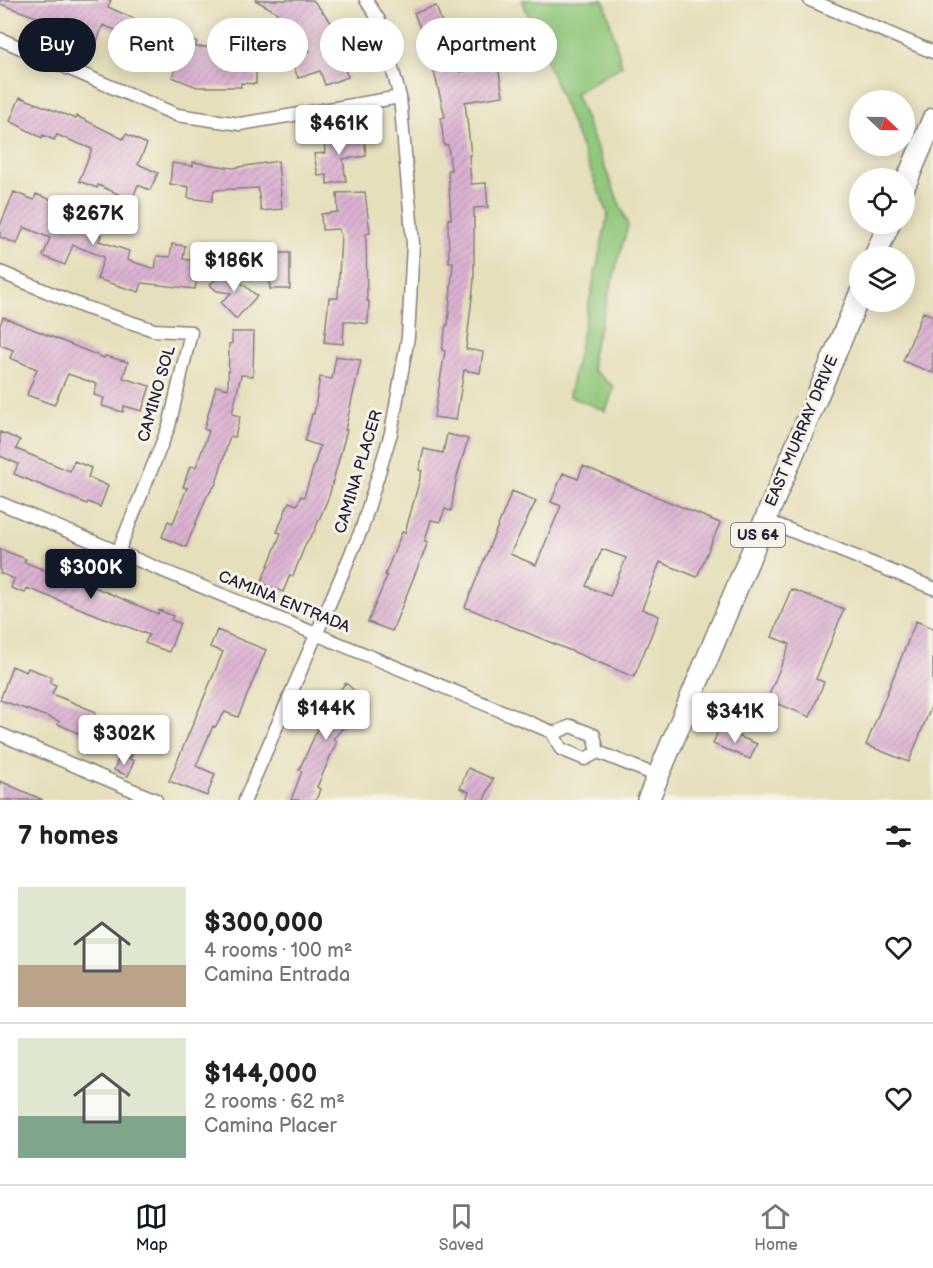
<!DOCTYPE html>
<html lang="en">
<head>
<meta charset="utf-8">
<style>
	body { margin:0; font-family:"Balsamiq Sans",sans-serif; background:#f2f2f2; color:#202124; height:100vh; display:flex; flex-direction:column; font-size:22px; white-space:nowrap }
	* { box-sizing:border-box; margin:0 }
	p { font-size:20px; color:#757577 }
	.icon { flex:none; width:33px; height:33px; fill:none; stroke:currentColor; stroke-width:2; stroke-linecap:round; stroke-linejoin:round }
	.map { position:relative; height:800px; overflow:hidden }
	.drawer { display:flex; flex-direction:column; background:#fff; flex:1 }
	.drawer>* { flex:none }
	.hud { position:absolute; left:18px; top:18px; width:600px; height:54px; display:flex; gap:12px }
	.needle { width:39px; rotate:112deg }
	.controls { position:absolute; left:849px; top:90px; display:grid; gap:12px }
	.controls a { display:grid; place-items:center; width:66px; height:66px; border-radius:50%; background:#fff; box-shadow:0 3px 15px #0003; font-size:30px }
	.price { position:absolute; translate:-50% -51px; padding:0 14px; border-radius:6px; background:#fff; color:#222; font-size:20px; line-height:39px; filter:drop-shadow(0 2px 3px #0008) }
	.price::after { content:''; position:absolute; left:50%; top:36px; width:18px; height:14px; margin-left:-9px; background:inherit; clip-path:polygon(0 0,100% 0,50% 100%) }
	.price.active { background:#111827; color:#fff }
	ul { padding:0; list-style:none }
	li { display:flex; align-items:center; gap:18px; height:150px; padding:0 18px }
	li+li { border-top:2px solid #e0e0e0 }
	li span { display:grid; place-items:center; flex:none; width:168px; height:120px; border-radius:0px; color:#555 }
	li>.icon { margin-inline-start:auto }
	span .icon { width:72px; height:72px; fill:#fffc; stroke-width:1 }
	li b { font-size:26px }
	h2 { display:flex; justify-content:space-between; align-items:center; height:72px; padding:0 18px; font-size:26px }
	.pill { padding:0 21px; border-radius:27px; background:#fff; box-shadow:0 3px 15px #0003; font-size:21px; line-height:54px }
	.pill.active { background:#111827; color:#fff }
	.dock { display:flex; justify-content:space-around; align-items:center; height:84px; border-top:2px solid #e0e0e0; background:#fff; font-size:16px; color:#757577 }
	.dock a { display:grid; justify-items:center; gap:3px }
	.dock .active { color:#111827 }
	.map>svg:first-child { display:block }
	.grass { fill:#91c87b; stroke:#5a755b; stroke-width:1.5 }
	.building { fill:url(#building-hatch); fill-rule:evenodd }
	.lines { fill:none; stroke-linecap:round; stroke-linejoin:round }
	.minor-casing { stroke:#84807b; stroke-width:15 }
	.trunk-casing { stroke:#84807b; stroke-width:24 }
	.minor { stroke:#fff; stroke-width:12 }
	.trunk { stroke:#fff; stroke-width:21 }
	.labels { text-anchor:middle; dominant-baseline:central; stroke-width:6; stroke-linejoin:round; paint-order:stroke }
	.shield { fill:#f7f3e8; stroke:#62616f; stroke-width:1.5 }
	.shield-label { font-size:15px; font-weight:bold; fill:#22223b }
	.street-label { font-size:16px; fill:#22223b; stroke:#f7f3e8 }
</style>
</head>
<body>
<div class="map">
<svg width="933" height="800" viewBox="0 0 933 800">
	<defs>
		<pattern id="building-hatch" width="6" height="6" patternUnits="userSpaceOnUse" patternTransform="scale(1.5)"><rect width="6" height="6" fill="#dbb1d2"/><path d="M-1 1l2-2M0 6l6-6M5 7l2-2" fill="none" stroke="#bc98b5"/></pattern>
	</defs>
	<rect width="100%" height="100%" fill="#f7f3e8"/>
	<filter id="ink" filterUnits="userSpaceOnUse"><feTurbulence type="fractalNoise" baseFrequency=".0167" numOctaves="2"/><feDisplacementMap in="SourceGraphic" scale="12" xChannelSelector="R" yChannelSelector="G"/><feConvolveMatrix kernelMatrix="1 2 1 2 8 2 1 2 1" color-interpolation-filters="sRGB"/></filter>
	<filter id="wash" filterUnits="userSpaceOnUse"><feTurbulence type="fractalNoise" baseFrequency=".008" numOctaves="4" result="noise"/><feDisplacementMap in="SourceGraphic" scale="24" xChannelSelector="R" yChannelSelector="G"/><feGaussianBlur stdDeviation="1.35" result="paint"/><feColorMatrix in="noise" values="0 0 0 0 0 0 0 0 0 0 0 0 0 0 0 0 0 1.4 0 .05"/><feComposite in="paint" operator="in"/></filter>
	<g filter="url(#wash)">
		<rect width="100%" height="100%" fill="#e6dfbb"/>
		<path class="grass" d="M522,0H604L622,66L575,93L628,225L592,354L593,370L614,387L606,411L569,396L608,214Z"/>
		<g id="blocks">
			<path class="building" d="M0,0H111L108,7L168,34L169,31L197,42L195,47H248L247,62H256V84L241,83V87H197L172,77L178,60L154,51L147,68L126,60L135,38L103,25L98,39L0,4Z
				M255,0H313L331,22L330,24L348,64L343,65L348,77L325,85L320,71L298,78L291,59L310,51L275,11Z
				M436,6L460,72L498,66L503,96L465,102L471,155H469L471,184L486,183L488,207L474,208V280L466,349L483,352L480,373L464,370L456,420L434,417L445,351L442,350L446,325H448L453,262H449L448,219H451L448,170H451L448,145H444L441,118L445,117L429,51L414,13Z
				M20,97L76,119L77,116L123,139L126,134L147,144L138,164L158,173L150,190L138,185L132,200L98,185L97,188L79,181L92,149L57,135L54,140L43,135L42,138L10,121Z
				M364,134L366,156L343,159L346,181L327,184V175L318,176L314,154L325,153L324,139Z
				M278,161L282,209L261,211L258,188L214,190L212,201L188,198L189,187L170,184L172,163L193,166V162L233,168Z
				M14,192L34,200L36,194L57,202L54,208L89,222L86,229L101,235L99,241L129,251L127,260L155,269L157,256L170,257L172,244L185,246L183,259L200,262L195,289L142,283L139,292L97,279L104,257L73,245L65,265L43,256L50,238L24,227L17,244L0,237V226Z
				M365,192L370,233L366,234L367,301H369L368,324L344,321L343,344L324,342L329,298H338L341,235L338,229L322,230L321,214L338,212L337,193Z
				M269,253H290V289H270Z
				M225,269L257,296L236,319L221,303L231,293L217,291L210,285Z
				M923,312L933,316V373L903,361Z
				M3,317L104,358L105,356L128,362L123,378L150,386L142,411L124,406L123,412L102,406L104,398L94,395L97,384L68,374L54,405L27,395L37,369L10,358L13,350L0,345V325Z
				M232,332H254L253,376L241,375L232,414L240,416L235,437L230,436L216,484L207,496L186,547L162,537L168,521L173,523L187,488L183,487L190,466L196,467L209,431L204,429L216,386L228,389L229,344L232,343Z
				M336,356L361,360L345,430H347L329,496L314,532L306,543L293,576L290,575L283,592L261,583L281,533L277,532L289,502L297,505L301,496L304,497L320,446L305,441L312,414H314L320,377L332,379Z
				M0,432L20,440L16,449L70,471L74,461L91,468L88,477L108,486L100,507L88,502L87,504L14,474L18,464L0,456Z
				M447,434L468,439L456,480L451,511L445,509L440,522L431,520L425,541L428,542L392,631L368,622L387,576L385,575L402,532L405,533L422,471L419,470L424,449L443,453Z
				M583,466L720,523L697,577L660,562L642,609L659,616L634,677L465,607L512,491L536,501L510,554L536,565L561,506L551,502L563,473L578,479ZM602,549L626,558L610,596L586,586Z
				M0,549L26,559L24,562L62,577L94,587L158,614L159,610L173,616L171,620L180,623L169,652L145,643L149,635L27,588L25,593L11,588L14,579L0,573Z
				M791,589L844,609L816,679L824,682L810,717L771,701L769,695L790,644L772,637Z
				M916,621L933,628V702L909,762L866,745Z
				M217,630L266,650L238,717L225,712L215,727L213,726L196,766L215,774L207,796L169,781L223,652L210,647Z
				M12,666L26,672L28,668L52,677L50,683L56,685L52,694L96,712L94,717L141,736L131,757L58,724L59,721L0,700Z
				M346,683L366,702L333,739L337,741L317,787L320,789L316,800H291L302,771L299,770L324,715L320,711Z
				M719,728L757,744L750,759L713,744Z
				M120,755L134,761L128,776L114,770Z
				M468,768L493,779L484,800H466L469,792L460,788Z
				M0,781L43,800H0Z"/>
		</g>
	</g>
	<g filter="url(#ink)">
		<use href="#blocks" fill-opacity="0" stroke="#84807b" stroke-width="1.5"/>
		<g class="lines">
			<defs>
				<path id="minor" d="M810,0L933,52
					M0,39L177,115L240,124L400,97
					M0,272L84,307L154,330L191,332L169,426L118,552
					M0,503L552,732L561,749L585,759L598,752L658,776
					M765,520L933,588
					M555,733L571,726L594,735L598,752
					M0,734L156,800
					M245,800L362,528L391,433L408,337L413,244L400,97L379,20L366,0"/>
				<path id="trunk" d="M904,187L933,119
					M875,256L889,224
					M648,800L860,294"/>
			</defs>
			<use href="#minor" class="minor-casing"/>
			<use href="#trunk" class="trunk-casing"/>
			<use href="#minor" class="minor"/>
			<use href="#trunk" class="trunk"/>
		</g>
	</g>
	<g class="labels">
		<rect class="shield" x="731" y="523" width="54" height="24" rx="4.5"/>
		<g class="shield-label">
			<text x="758" y="535">US 64</text>
		</g>
		<g class="street-label">
			<text transform="translate(157 394) rotate(-74)">CAMINO SOL</text>
			<text transform="translate(802 431) rotate(-67)">EAST MURRAY DRIVE</text>
			<text transform="translate(359 472) rotate(-73)">CAMINA PLACER</text>
			<text transform="translate(284 602) rotate(22)">CAMINA ENTRADA</text>
		</g>
	</g>
</svg>
<div class="controls">
<a><svg class="needle" viewBox="-14 -14 28 28"><path d="M0-13l5 13h-10z" fill="#e53935"/><path d="M0 13l5-13h-10z" fill="#757577"/></svg></a>
<a><svg class="icon" aria-label="locate" viewBox="0 0 24 24"><circle cx="12" cy="12" r="6"/><path d="M12 2v4M12 18v4M2 12h4M18 12h4"/></svg></a>
<a><svg class="icon" aria-label="layers" viewBox="0 0 24 24"><path d="M12 4l9 5-9 5-9-5zM3 14l9 5 9-5"/></svg></a>
</div>
<b class="price" style="left:339px;top:156px">$461K</b>
<b class="price" style="left:93px;top:246px">$267K</b>
<b class="price" style="left:234px;top:293px">$186K</b>
<b class="price active" style="left:91px;top:600px">$300K</b>
<b class="price" style="left:326px;top:741px">$144K</b>
<b class="price" style="left:735px;top:744px">$341K</b>
<b class="price" style="left:124px;top:766px">$302K</b>
<div class="hud">
<a class="pill active">Buy</a>
<a class="pill">Rent</a>
<a class="pill">Filters</a>
<a class="pill">New</a>
<a class="pill">Apartment</a>
</div>
</div>
<section class="drawer">
<h2>7 homes<svg class="icon" aria-label="filters" viewBox="0 0 24 24"><path d="M4 7h16M4 17h16"/><circle cx="9" cy="7" r="2"/><circle cx="15" cy="17" r="2"/></svg></h2>
<ul>
<li><span style="background:linear-gradient(#dfe7d0 65%,#b9a48a 0)"><svg class="icon" aria-label="home" viewBox="0 0 24 24"><path d="M3 11l9-7 9 7M6 9v11h12V9"/></svg></span><div><b>$300,000</b><p>4 rooms · 100 m²</p><p>Camina Entrada</p></div><svg class="icon" aria-label="heart" viewBox="0 0 24 24"><path d="M12 20l-8-8c-3-5 5-10 8-4 3-6 11-1 8 4z"/></svg></li>
<li><span style="background:linear-gradient(#dfe7d0 65%,#7fa58c 0)"><svg class="icon" aria-label="home" viewBox="0 0 24 24"><path d="M3 11l9-7 9 7M6 9v11h12V9"/></svg></span><div><b>$144,000</b><p>2 rooms · 62 m²</p><p>Camina Placer</p></div><svg class="icon" aria-label="heart" viewBox="0 0 24 24"><path d="M12 20l-8-8c-3-5 5-10 8-4 3-6 11-1 8 4z"/></svg></li>
</ul>
</section>
<nav class="dock">
<a class="active"><svg class="icon" aria-label="map" viewBox="0 0 24 24"><path d="M3 6l6-2 6 2 6-2v14l-6 2-6-2-6 2zM9 4v14M15 6v14"/></svg>Map</a>
<a><svg class="icon" aria-label="saved" viewBox="0 0 24 24"><path d="M7 4h10v16l-5-4-5 4z"/></svg>Saved</a>
<a><svg class="icon" aria-label="home" viewBox="0 0 24 24"><path d="M3 11l9-7 9 7M6 9v11h12V9"/></svg>Home</a>
</nav>
</body>
</html>
